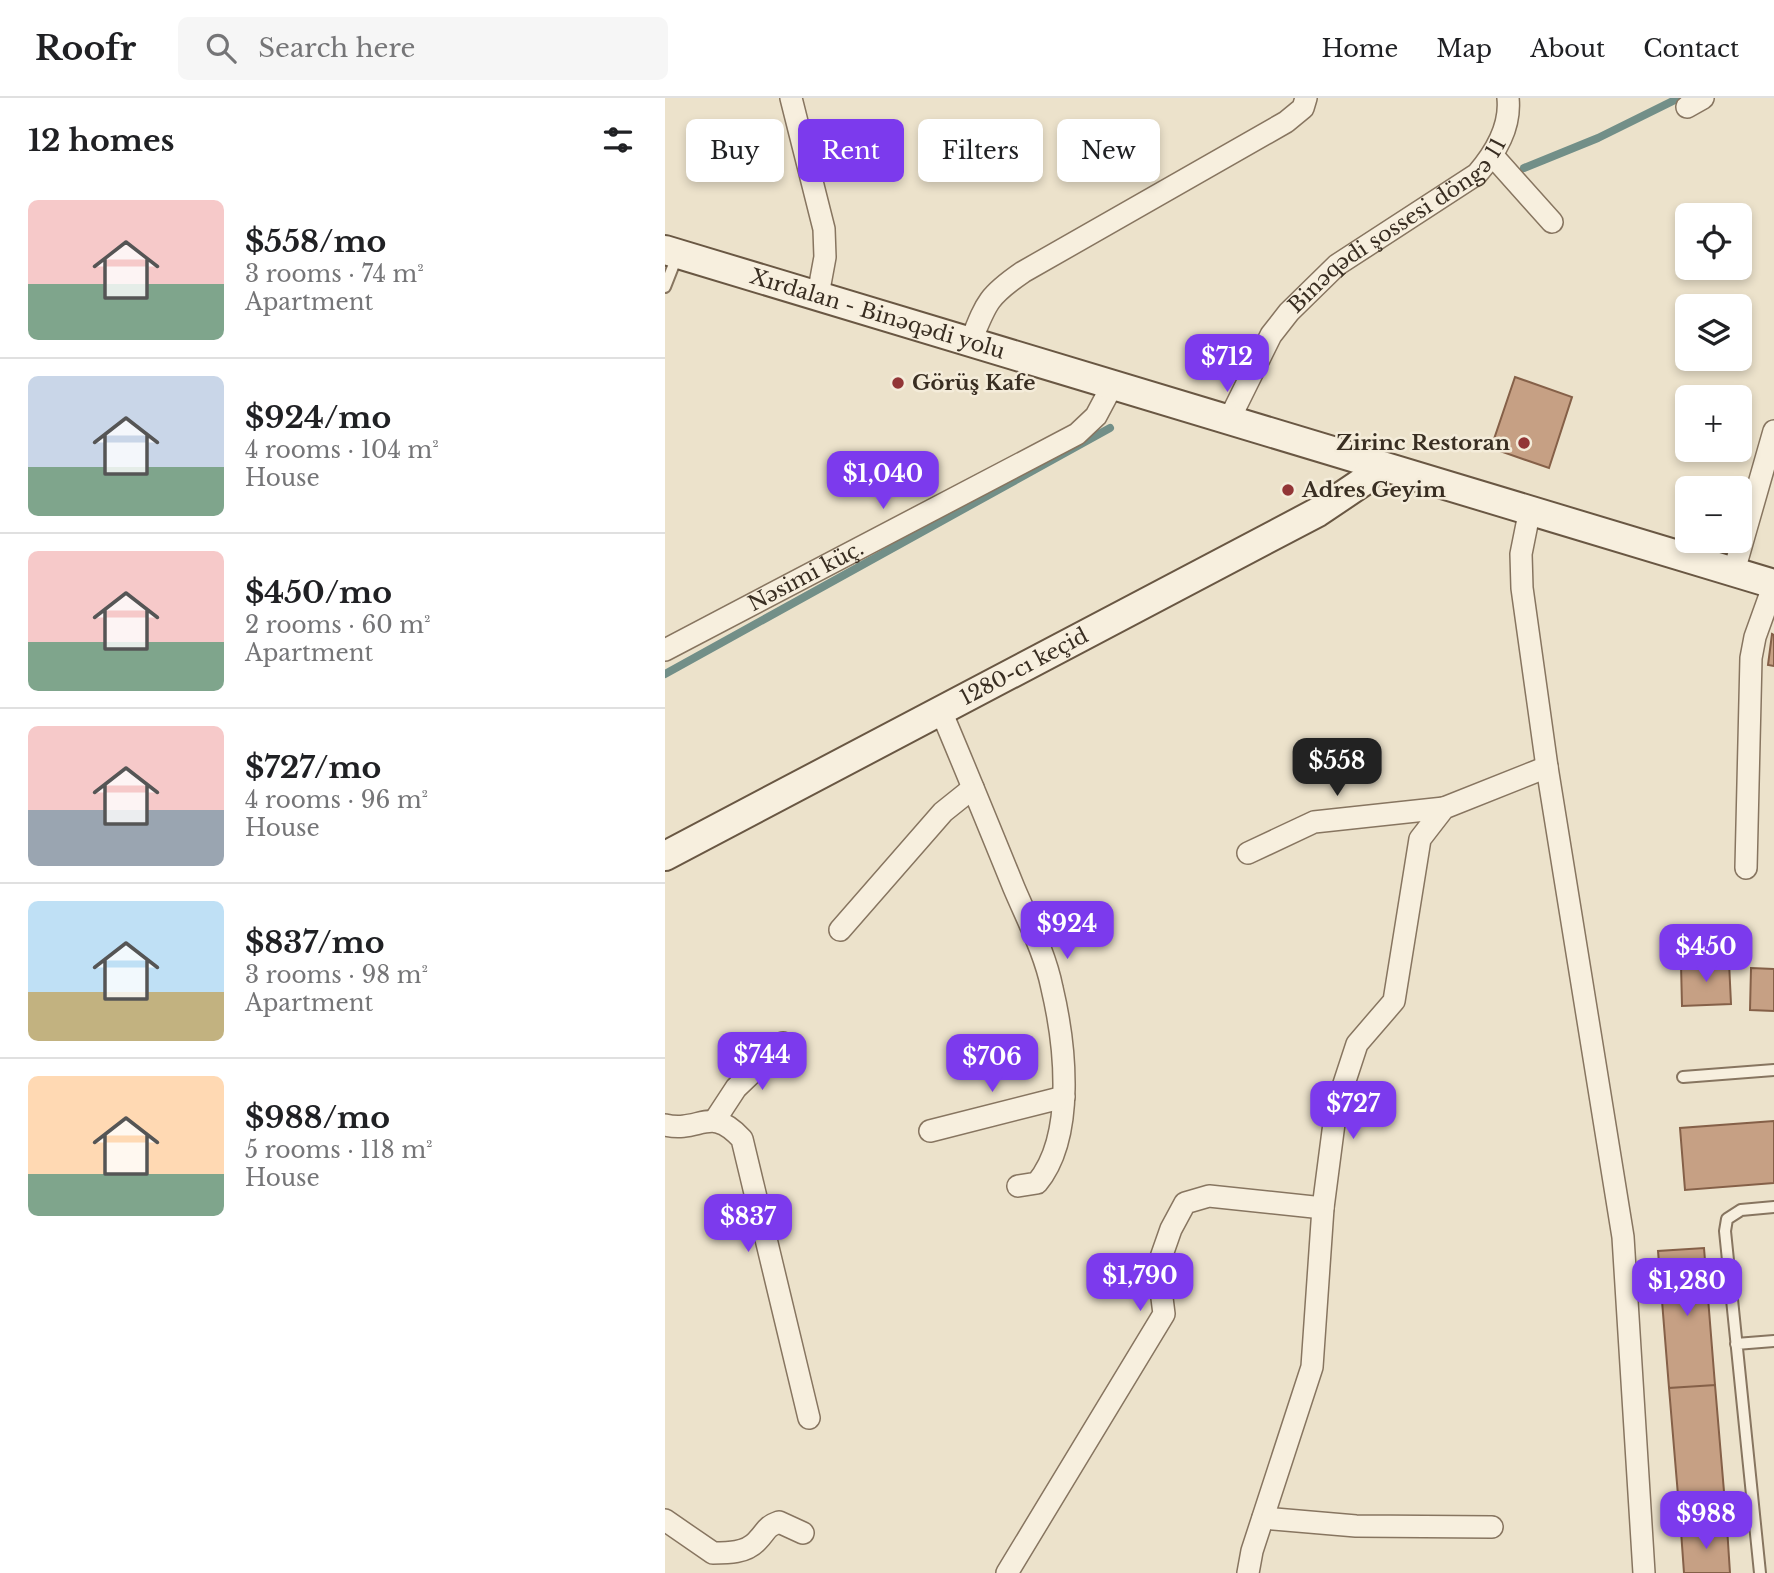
<!DOCTYPE html>
<html lang="en">
<head>
<meta charset="utf-8">
<style>
	body { margin:0; font-family:"Libre Baskerville",serif; background:#f6f6f6; color:#202124; height:100vh; display:flex; flex-direction:column; font-size:26px; white-space:nowrap }
	* { box-sizing:border-box; margin:0 }
	p { font-size:23px; color:#757577 }
	.icon { flex:none; width:38px; height:38px; fill:none; stroke:currentColor; stroke-width:2; stroke-linecap:round; stroke-linejoin:round }
	.map { position:relative; flex:1; overflow:hidden }
	.drawer { display:flex; flex-direction:column; background:#fff; width:665px }
	.drawer>* { flex:none }
	.guide { position:absolute; left:21px; top:21px; width:665px; height:63px; display:flex; gap:14px }
	.controls { position:absolute; left:1010px; top:105px; display:grid; gap:14px }
	.controls a { display:grid; place-items:center; width:77px; height:77px; border-radius:10px; background:#fff; box-shadow:0 4px 10px #0003; font-size:35px }
	.price { position:absolute; translate:-50% -60px; padding:0 16px; border-radius:14px; background:#7c3aed; color:#fff; font-size:23px; line-height:46px; filter:drop-shadow(0 2px 4px #0008) }
	.price::after { content:''; position:absolute; left:50%; top:42px; width:21px; height:16px; margin-left:-10px; background:inherit; clip-path:polygon(0 0,100% 0,50% 100%) }
	.price.current { background:#222; color:#fff }
	ul { padding:0; list-style:none }
	li { display:flex; align-items:center; gap:21px; height:175px; padding:0 28px }
	li+li { border-top:2px solid #e0e0e0 }
	li span { display:grid; place-items:center; flex:none; width:196px; height:140px; border-radius:10px; color:#555 }
	li>.icon { margin-inline-start:auto }
	span .icon { width:84px; height:84px; fill:#fffc; stroke-width:1 }
	li b { font-size:30px }
	h2 { display:flex; justify-content:space-between; align-items:center; height:84px; padding:0 28px; font-size:30px }
	.pill { padding:0 24px; border-radius:10px; background:#fff; box-shadow:0 4px 10px #0003; font-size:24px; line-height:63px }
	.pill.current { background:#7c3aed; color:#fff }
	header { display:flex; align-items:center; gap:42px; box-sizing:border-box; height:98px; padding:0 35px; background:#fff; border-bottom:2px solid #e0e0e0 }
	header strong { font-size:33px }
	nav { display:flex; gap:38px; margin-inline-start:auto; font-size:24px }
	.search { width:490px; height:63px; background:#f6f6f6; display:flex; align-items:center; gap:18px; box-sizing:border-box; padding:0 24px; border-radius:10px; color:#757577; font-size:26px }
	main { display:flex; flex:1; min-height:0 }
	.map>svg:first-child { display:block }
	.lines { fill:none; stroke-linecap:round; stroke-linejoin:round }
	.stream { stroke:#728f88; stroke-width:8 }
	.building { fill:#c6a084; stroke:#856048; stroke-width:2 }
	.lane-casing { stroke:#877560; stroke-width:14 }
	.street-casing { stroke:#877560; stroke-width:24 }
	.secondary-casing { stroke:#695743; stroke-width:32 }
	.lane { stroke:#f7efde; stroke-width:10 }
	.street { stroke:#f7efde; stroke-width:21 }
	.secondary { stroke:#f7efde; stroke-width:28 }
	.poi-dot { fill:#923536; stroke:#f4ecda; stroke-width:2.5 }
	.labels { text-anchor:middle; dominant-baseline:central; stroke-width:5; stroke-linejoin:round; paint-order:stroke }
	.street-label { font-size:21px; fill:#392e22; stroke:#f4ecda }
	.poi-label { font-size:21px; font-weight:bold; fill:#392e22; stroke:#f4ecda; text-anchor:start }
</style>
</head>
<body>
<header>
<strong>Roofr</strong>
<div class="search"><svg class="icon" aria-label="search" viewBox="0 0 24 24"><circle cx="10" cy="10" r="6"/><path d="M15 15l6 6"/></svg>Search here</div>
<nav><a>Home</a><a>Map</a><a>About</a><a>Contact</a></nav>
</header>
<main>
<section class="drawer">
<h2>12 homes<svg class="icon" aria-label="filters" viewBox="0 0 24 24"><path d="M4 7h16M4 17h16"/><circle cx="9" cy="7" r="2"/><circle cx="15" cy="17" r="2"/></svg></h2>
<ul>
<li><span style="background:linear-gradient(#f6c9c9 60%,#7fa58c 0)"><svg class="icon" aria-label="home" viewBox="0 0 24 24"><path d="M3 11l9-7 9 7M6 9v11h12V9"/></svg></span><div><b>$558/mo</b><p>3 rooms · 74 m²</p><p>Apartment</p></div></li>
<li><span style="background:linear-gradient(#c9d6e8 65%,#7fa58c 0)"><svg class="icon" aria-label="home" viewBox="0 0 24 24"><path d="M3 11l9-7 9 7M6 9v11h12V9"/></svg></span><div><b>$924/mo</b><p>4 rooms · 104 m²</p><p>House</p></div></li>
<li><span style="background:linear-gradient(#f6c9c9 65%,#7fa58c 0)"><svg class="icon" aria-label="home" viewBox="0 0 24 24"><path d="M3 11l9-7 9 7M6 9v11h12V9"/></svg></span><div><b>$450/mo</b><p>2 rooms · 60 m²</p><p>Apartment</p></div></li>
<li><span style="background:linear-gradient(#f6c9c9 60%,#9aa5b1 0)"><svg class="icon" aria-label="home" viewBox="0 0 24 24"><path d="M3 11l9-7 9 7M6 9v11h12V9"/></svg></span><div><b>$727/mo</b><p>4 rooms · 96 m²</p><p>House</p></div></li>
<li><span style="background:linear-gradient(#bfe0f5 65%,#c2b280 0)"><svg class="icon" aria-label="home" viewBox="0 0 24 24"><path d="M3 11l9-7 9 7M6 9v11h12V9"/></svg></span><div><b>$837/mo</b><p>3 rooms · 98 m²</p><p>Apartment</p></div></li>
<li><span style="background:linear-gradient(#ffd9b3 70%,#7fa58c 0)"><svg class="icon" aria-label="home" viewBox="0 0 24 24"><path d="M3 11l9-7 9 7M6 9v11h12V9"/></svg></span><div><b>$988/mo</b><p>5 rooms · 118 m²</p><p>House</p></div></li>
</ul>
</section>
<div class="map">
<svg width="1109" height="1475" viewBox="0 0 1109 1475">
	<rect width="100%" height="100%" fill="#ece2cb"/>
	<g class="lines">
		<path class="stream" d="M859,70L933,40L1014,0
			M0,576L445,330"/>
	</g>
	<path class="building" d="M850,279L907,299L884,370L826,350Z
		M1107,536L1109,537V568L1103,567Z
		M1064,864L1066,906L1017,908L1016,866Z
		M1086,870L1109,871V913L1085,912Z
		M1109,1023V1085L1020,1092L1015,1030Z
		M1039,1150L1050,1287L1004,1290L993,1153Z
		M1050,1287L1062,1429L1016,1433L1004,1290Z
		M1062,1429L1065,1475H1019L1016,1433Z"/>
	<g class="lines">
		<defs>
			<path id="lane" d="M0,189L13,156
				M1018,979L1109,972
				M1071,1246L1109,1243
				M1095,1475L1060,1133L1062,1121L1076,1112L1109,1109"/>
			<g id="street">
				<path d="M126,0L159,131L160,159L153,197"/>
				<path d="M1022,9L1038,0"/>
				<path d="M828,58L887,124"/>
				<path d="M306,243C321,205 323,198 358,174L621,24L638,10L641,0"/>
				<path id="s1" d="M564,322L606,237L624,214L672,167L812,76C831,54 846,29 843,0"/>
				<path d="M865,411L856,456L857,490L882,669L958,1139L979,1475"/>
				<path d="M1069,473L1109,333"/>
				<path id="s2" d="M0,552L412,336L431,318L448,286"/>
				<path d="M276,613C301,672 325,731 349,790C363,823 380,855 387,890C400,945 411,1038 372,1085L353,1088"/>
				<path d="M583,755L649,724L779,710"/>
				<path d="M1081,770L1086,560L1090,539L1109,486"/>
				<path d="M175,832L278,714L308,690"/>
				<path d="M50,1022L71,990L118,945"/>
				<path d="M0,1027C36,1035 45,1006 77,1041L144,1320"/>
				<path d="M265,1033L399,999"/>
				<path d="M598,1420L691,1428L827,1429"/>
				<path d="M0,1422L48,1455C63,1455 81,1455 92,1443C102,1433 100,1429 114,1424L138,1435"/>
				<path d="M342,1475L499,1216L493,1168L506,1131L520,1105L544,1098L658,1110"/>
				<path d="M583,1475L587,1453L647,1269L658,1110L671,1010L692,946L729,903L755,741L779,710L882,669"/>
			</g>
			<g id="secondary">
				<path id="s3" d="M0,152L1109,486"/>
				<path id="s4" d="M0,758L653,414L699,383L709,366"/>
			</g>
		</defs>
		<use href="#lane" class="lane-casing"/>
		<use href="#street" class="street-casing"/>
		<use href="#secondary" class="secondary-casing"/>
		<use href="#lane" class="lane"/>
		<use href="#street" class="street"/>
		<use href="#secondary" class="secondary"/>
	</g>
	<g class="poi-dot">
		<circle cx="233" cy="285" r="7"/>
		<circle cx="859" cy="345" r="7"/>
		<circle cx="623" cy="392" r="7"/>
	</g>
	<g class="labels">
		<g class="street-label">
			<text stroke="none"><textPath href="#s1" startOffset="264">Binəqədi şossesi döngə 11</textPath></text>
			<text stroke="none"><textPath href="#s3" startOffset="222">Xırdalan - Binəqədi yolu</textPath></text>
			<text stroke="none"><textPath href="#s2" startOffset="159">Nəsimi küç.</textPath></text>
			<text stroke="none"><textPath href="#s4" startOffset="406">1280-cı keçid</textPath></text>
		</g>
		<g class="poi-label">
			<text x="247" y="285">Görüş Kafe</text>
			<text x="845" y="345" text-anchor="end">Zirinc Restoran</text>
			<text x="637" y="392">Adres Geyim</text>
		</g>
	</g>
</svg>
<div class="controls">
<a><svg class="icon" aria-label="locate" viewBox="0 0 24 24"><circle cx="12" cy="12" r="6"/><path d="M12 2v4M12 18v4M2 12h4M18 12h4"/></svg></a>
<a><svg class="icon" aria-label="layers" viewBox="0 0 24 24"><path d="M12 4l9 5-9 5-9-5zM3 14l9 5 9-5"/></svg></a>
<a>+</a>
<a>−</a>
</div>
<b class="price" style="left:562px;top:296px">$712</b>
<b class="price" style="left:218px;top:413px">$1,040</b>
<b class="price current" style="left:672px;top:700px">$558</b>
<b class="price" style="left:402px;top:863px">$924</b>
<b class="price" style="left:1041px;top:886px">$450</b>
<b class="price" style="left:97px;top:994px">$744</b>
<b class="price" style="left:327px;top:996px">$706</b>
<b class="price" style="left:688px;top:1043px">$727</b>
<b class="price" style="left:83px;top:1156px">$837</b>
<b class="price" style="left:475px;top:1215px">$1,790</b>
<b class="price" style="left:1022px;top:1220px">$1,280</b>
<b class="price" style="left:1041px;top:1453px">$988</b>
<div class="guide">
<a class="pill">Buy</a>
<a class="pill current">Rent</a>
<a class="pill">Filters</a>
<a class="pill">New</a>
</div>
</div>
</main>
</body>
</html>
